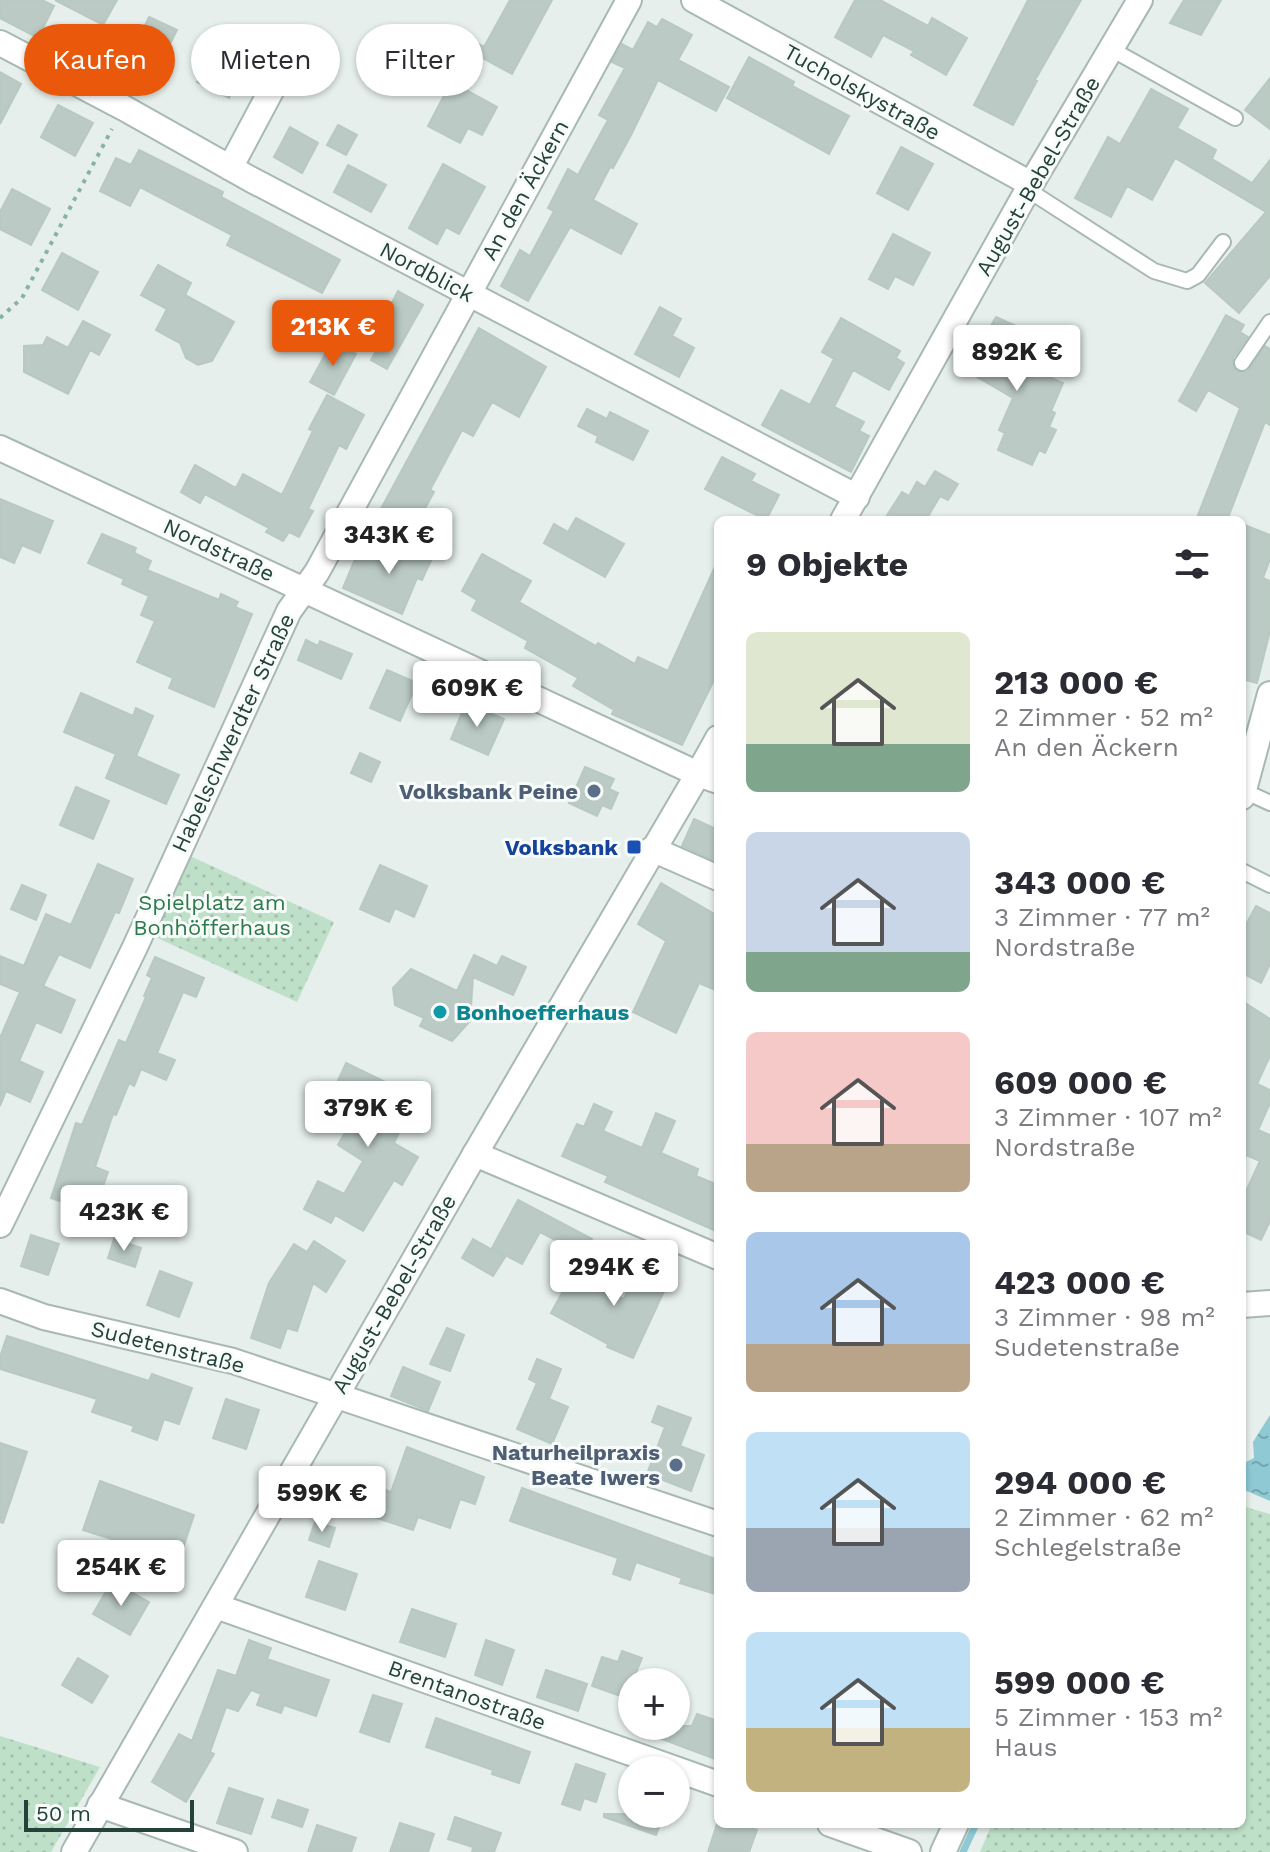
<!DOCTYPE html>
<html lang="de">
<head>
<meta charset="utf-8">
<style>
	body { margin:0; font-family:"Work Sans",sans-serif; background:#f7f7f7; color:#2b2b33; height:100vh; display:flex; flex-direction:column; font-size:30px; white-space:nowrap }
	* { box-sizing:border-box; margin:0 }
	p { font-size:26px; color:#7c7c81 }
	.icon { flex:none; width:44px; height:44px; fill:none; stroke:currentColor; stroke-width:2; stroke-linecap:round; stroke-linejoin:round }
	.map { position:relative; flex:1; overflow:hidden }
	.side { position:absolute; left:714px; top:516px; width:532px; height:1312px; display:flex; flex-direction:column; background:#fff; border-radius:12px; box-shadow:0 2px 6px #0004 }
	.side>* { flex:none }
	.hud { position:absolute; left:24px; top:24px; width:570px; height:72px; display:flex; gap:16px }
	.controls { position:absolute; left:618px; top:1668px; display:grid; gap:16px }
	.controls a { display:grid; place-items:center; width:72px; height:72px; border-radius:50%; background:#fff; box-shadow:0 2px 6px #0004; font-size:40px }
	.scale { position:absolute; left:24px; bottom:20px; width:170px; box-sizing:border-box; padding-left:8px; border:4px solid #24423a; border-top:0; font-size:22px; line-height:28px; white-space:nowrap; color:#24423a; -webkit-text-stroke:6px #f7fbf9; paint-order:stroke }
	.price { position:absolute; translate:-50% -68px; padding:0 18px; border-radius:8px; background:#fff; color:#222; font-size:26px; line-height:52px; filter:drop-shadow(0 2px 4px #0008) }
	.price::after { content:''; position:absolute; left:50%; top:48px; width:24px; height:18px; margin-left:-12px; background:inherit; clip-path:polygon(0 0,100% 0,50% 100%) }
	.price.selected { background:#ea580c; color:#fff }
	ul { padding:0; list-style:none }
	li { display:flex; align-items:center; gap:24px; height:200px; padding:0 32px }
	li span { display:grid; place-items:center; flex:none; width:224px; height:160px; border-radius:12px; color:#555 }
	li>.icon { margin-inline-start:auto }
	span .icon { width:96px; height:96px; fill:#fffc; stroke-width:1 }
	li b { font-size:34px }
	h2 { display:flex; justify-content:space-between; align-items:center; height:96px; padding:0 32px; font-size:34px }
	.tag { padding:0 28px; border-radius:36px; background:#fff; box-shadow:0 2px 6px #0004; font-size:28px; line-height:72px }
	.tag.selected { background:#ea580c; color:#fff }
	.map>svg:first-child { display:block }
	.green { fill:url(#green-dots) }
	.water { fill:url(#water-ripples) }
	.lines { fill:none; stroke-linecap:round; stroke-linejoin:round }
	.stream { stroke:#8ec9d4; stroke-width:7 }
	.building { fill:#bbcac4; stroke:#b8c9c2; stroke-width:2 }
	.service-casing { stroke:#a8b8b2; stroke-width:18 }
	.minor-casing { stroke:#a8b8b2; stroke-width:28 }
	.tertiary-casing { stroke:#a8b8b2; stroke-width:28 }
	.path { stroke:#86b3a5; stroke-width:4; stroke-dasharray:4 6; stroke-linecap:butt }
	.service { stroke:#fff; stroke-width:14 }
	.minor { stroke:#fff; stroke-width:24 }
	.tertiary { stroke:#fff; stroke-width:24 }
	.service-dot { fill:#5c6f8a; stroke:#f7fbf9; stroke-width:3 }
	.transit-dot { fill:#1a4fb4; stroke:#f7fbf9; stroke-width:3 }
	.culture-dot { fill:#0f9aa8; stroke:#f7fbf9; stroke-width:3 }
	.labels { text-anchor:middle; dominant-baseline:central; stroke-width:6; stroke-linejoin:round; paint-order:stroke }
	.street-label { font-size:22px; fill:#24423a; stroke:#f7fbf9 }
	.service-label { font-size:22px; font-weight:bold; fill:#4e5e75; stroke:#f7fbf9; text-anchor:end }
	.transit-label { font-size:22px; font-weight:bold; fill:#164399; stroke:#f7fbf9; text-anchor:end }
	.park-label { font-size:22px; fill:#2d7a4b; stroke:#f7fbf9 }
	.culture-label { font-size:22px; font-weight:bold; fill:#0d838f; stroke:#f7fbf9; text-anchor:start }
</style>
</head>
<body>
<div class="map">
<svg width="1270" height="1852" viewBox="0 0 1270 1852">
	<defs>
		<pattern id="green-dots" width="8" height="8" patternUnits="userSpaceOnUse" patternTransform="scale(2)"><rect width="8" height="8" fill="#bfe0c8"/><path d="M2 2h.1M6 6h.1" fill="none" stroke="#a4c1ad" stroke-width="1.8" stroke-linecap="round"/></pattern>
		<pattern id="water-ripples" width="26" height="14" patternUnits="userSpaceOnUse" patternTransform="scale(2)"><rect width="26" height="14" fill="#8ec9d4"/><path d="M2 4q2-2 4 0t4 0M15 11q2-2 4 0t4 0" fill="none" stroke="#74a5ad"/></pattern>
	</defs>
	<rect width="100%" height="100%" fill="#e6efeb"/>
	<path class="green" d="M190,856L334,922L297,1002L153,936Z
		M1242,1506L1270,1514V1852H980L992,1824H1242Z
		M0,1736L100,1767L51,1852H0Z"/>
	<path class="water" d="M1270,1415V1501L1242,1489V1464L1254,1458L1253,1442Z"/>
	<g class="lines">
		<path class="stream" d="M963,1852L976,1824"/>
	</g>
	<path class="building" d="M0,0H42L54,6L38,38L0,18Z
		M55,0H117L103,25Z
		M510,0H552L512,74L481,57L464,89L445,79L453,61L435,51L449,27L484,47Z
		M855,0H880L928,26L932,18L967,38L946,75L911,55L914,51L883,35L871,57L835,37Z
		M1028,0H1081L1035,80L1037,81L1013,125L974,105Z
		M1184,0H1221L1201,35L1170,23Z
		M149,17L177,30L162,60L134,47Z
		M662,19L692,35L678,60L729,87L716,111L658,80L631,135L613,168L610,167L593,200L637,224L621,254L570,227L528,301L501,286L520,250L530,256L554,211L548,208L568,169L578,175L608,120L599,115L625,68L612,62L622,44L633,50L648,22L657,27Z
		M214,49L246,65L229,98L197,82Z
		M749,57L794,82L792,86L849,116L829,154L727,98Z
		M0,72L21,84L0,124Z
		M1270,78V129L1245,110Z
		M451,82L497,107L482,135L468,128L460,143L428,126Z
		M1151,89L1188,109L1177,128L1216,150L1212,159L1252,183L1270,160V276L1239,313L1205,283L1266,212L1175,158L1152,200L1127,186L1111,217L1075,198L1108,137L1120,144Z
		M58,105L93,123L75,156L41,137Z
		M338,125L357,135L346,155L327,145Z
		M290,127L318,143L302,173L274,157Z
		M901,147L933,164L908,210L877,193Z
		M139,150L223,192L221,197L340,260L322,293L227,245L232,235L140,187L130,206L100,191L116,158L131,165Z
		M443,164L485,187L459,234L446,227L437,244L409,228Z
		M348,165L386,185L371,212L334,192Z
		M12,189L50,209L31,245L0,229V212Z
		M893,234L930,253L913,285L895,276L888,289L869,279Z
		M62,253L98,272L78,310L42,290Z
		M158,265L191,283L185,295L234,322L212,361L198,365L186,358L180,343L156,330L167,309L141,295Z
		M398,291L423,305L387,369L371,360L389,326L382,322Z
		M660,307L681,319L672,336L694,348L679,377L635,354Z
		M1226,315L1244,325L1240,332L1248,337L1233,358V367L1236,371L1247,372L1265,346L1270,349V425L1265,422L1227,520H1211L1198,515L1240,408L1208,390L1196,411L1179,401Z
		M996,317L1025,330L1008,359L1063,383L1051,411L1055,413L1049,427L1056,430L1045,453L1039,450L1032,465L998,450L1005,433L999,430L1013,398L965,370Z
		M841,318L900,351L896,358L904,363L889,390L853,370L834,407L864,422L859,431L869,436L851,472L762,425L781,390L810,405L834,359L822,352Z
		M83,321L110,335L99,355L90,350L68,394L24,372V346L43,345L47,337L68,348Z
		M479,328L546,367L519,417L492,402L473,436L462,430L430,490L434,492L410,536L376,518Z
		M332,342L356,354L334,395L310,382Z
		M327,395L364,415L346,449L339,445L308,509L313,511L299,537L289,532L283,541L266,532L269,528L205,494L200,503L181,492L195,465L236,488L243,474L282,495L313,431L309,429Z
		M587,409L607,419L610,412L648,431L633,460L596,442L598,436L578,426Z
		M722,457L755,474L751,481L779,495L766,520L705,489Z
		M935,471L958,484L948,500L940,496L926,520H884L902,492L909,496L917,482L925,487Z
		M0,499L53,521L40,553L22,545L14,563L0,557Z
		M576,518L624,544L605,577L544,543L554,524L568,532Z
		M1242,524L1270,535V559L1263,578L1270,581V631L1257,683L1242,679Z
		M102,534L136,548L134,553L151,561L147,570L219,600L221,594L238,602L235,607L252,614L214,707L169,688L173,678L137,662L155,621L141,615L149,596L122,584L124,579L88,563Z
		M400,539L434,554L422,580L417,578L402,614L343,588L358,552L388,565Z
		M482,554L531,581L519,602L596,646L598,643L635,664L638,657L668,671L718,560V672L682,745L612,714L614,710L573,686L578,678L525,648L528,641L472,610L477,600L462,591Z
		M306,640L318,646L320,641L352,654L341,679L298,660Z
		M387,670L417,683L400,721L370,708Z
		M81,693L133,716L136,708L153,716L136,756L179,775L166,804L106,778L116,754L64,732Z
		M466,703L504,719L488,755L451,739Z
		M360,753L380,762L371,782L351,773Z
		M585,767L614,779L609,789L618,793L611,809L602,805L597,816L569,803Z
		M76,787L109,801L93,839L60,825Z
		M694,819L718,830V862L682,846Z
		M98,864L133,879L119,913L115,912L90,968L59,954L43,986L75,1000L61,1033L36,1022L19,1061L43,1072L30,1102L6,1091L0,1106V1038L20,992L0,984V956L24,966L46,914L71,925Z
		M380,865L427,886L414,917L395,908L389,922L360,909Z
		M661,883L718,916V991L699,983L676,1033L633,1012L666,941L638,924Z
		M22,885L46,895L36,920L11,909Z
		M1256,906L1270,913V964L1261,983L1242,973V932Z
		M474,955L497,966L502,956L526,967L513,995L473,977L470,1021L452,1041L420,1026L424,1018L395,1005L393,988L411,969L457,991Z
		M155,957L204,978L196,997L183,992L157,1053L175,1060L166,1080L141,1069L134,1086L129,1083L116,1115L113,1114L95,1167L108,1172L94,1212L51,1198L76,1123L82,1125L119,1040L126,1043L146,997L144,996L152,978L147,975Z
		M1242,1001L1270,1019V1056L1257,1084L1270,1090V1103L1258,1130L1270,1135V1221L1261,1240L1242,1231V1200L1260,1161L1246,1155L1242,1164Z
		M346,1063L416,1097L394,1143L418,1157L402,1185L394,1180L363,1231L335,1215L331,1223L304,1209L318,1181L344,1194L363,1161L338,1145L361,1105L333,1092Z
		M594,1104L612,1112L603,1131L642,1148L656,1113L675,1121L661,1153L698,1169L696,1176L718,1185V1232L605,1182L608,1176L562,1156L577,1124L584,1127Z
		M518,1200L592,1239L584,1255L540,1232L522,1264L492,1248Z
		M31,1235L59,1244L48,1275L21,1266Z
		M114,1239L141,1248L135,1267L108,1258Z
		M473,1239L505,1257L493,1276L462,1258Z
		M314,1241L345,1261L326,1292L313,1283L297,1331L287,1328L280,1348L251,1338L269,1283L294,1244L307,1252Z
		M641,1260L672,1274L633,1358L607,1347L608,1344L551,1313L574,1271L624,1299Z
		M160,1271L192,1283L179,1317L147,1305Z
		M447,1328L464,1335L450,1371L430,1364Z
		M7,1336L149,1381L152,1374L192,1388L179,1424L164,1419L157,1440L132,1431L134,1426L92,1412L97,1399L0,1369V1357Z
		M537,1359L561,1369L549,1399L568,1407L552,1444L517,1429L537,1383L529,1379Z
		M403,1367L440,1382L428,1411L391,1396Z
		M226,1399L259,1410L246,1449L213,1438Z
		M658,1406L691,1418L680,1446L704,1455L691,1491L647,1474L665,1427L652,1422Z
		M0,1443L27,1452L3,1523L0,1522Z
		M407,1447L484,1477L475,1504L460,1499L450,1528L418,1517L413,1530L347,1508L356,1480L391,1492Z
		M100,1481L194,1515L179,1560L83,1530Z
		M522,1488L718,1560V1595L680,1583L682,1578L636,1562L630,1580L613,1574L618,1558L510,1521Z
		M315,1522L335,1528L329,1547L309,1540Z
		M319,1561L357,1574L345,1610L306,1597Z
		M112,1581L149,1602L130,1635L93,1614Z
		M412,1609L456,1624L445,1657L400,1642Z
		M249,1640L271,1648L267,1659L329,1680L316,1716L284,1705L281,1713L257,1705L261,1694L251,1690L238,1711L226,1707L210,1752L214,1754L186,1802L152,1782L179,1734L192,1741L218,1670L236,1676Z
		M486,1640L514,1650L502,1685L475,1675Z
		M622,1651L642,1658L632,1682V1700L592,1686L602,1657L618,1662Z
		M78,1658L108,1676L92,1703L62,1685Z
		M546,1670L587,1684L578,1711L537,1697Z
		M373,1695L402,1704L389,1742L360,1732Z
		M697,1714L718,1721V1760L635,1729L636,1726H692Z
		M436,1718L530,1752L519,1783L492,1774L493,1770L426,1747Z
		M576,1764L605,1774L596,1802L584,1798L580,1810L562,1804Z
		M229,1788L263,1799L251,1834L217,1823Z
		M278,1800L308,1810L302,1827L272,1817Z
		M604,1814H664L656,1835L604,1817Z
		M455,1817L501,1833L494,1852H472L473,1847L448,1839Z
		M400,1823L434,1834L428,1852H390Z
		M717,1824H738L757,1830L749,1852H708Z
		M317,1825L356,1838L351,1852H308Z"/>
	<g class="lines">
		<defs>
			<path id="service" d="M1111,49L1235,118
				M1028,190L1154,271L1187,281L1198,275L1223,242
				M1242,363L1270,322
				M1244,791L1270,803
				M1242,871L1270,885"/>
			<path id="minor" d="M694,0L1031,184
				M0,43L124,108L252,180L857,497
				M230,168L280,74
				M843,520L1031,184L1140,0
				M718,738L698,774L718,781
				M1242,797L1270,694
				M652,849L718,878
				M475,1154L718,1257
				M0,1225L135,947L289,611L317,572L629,0
				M0,1301L44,1317L233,1361L718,1524
				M1242,1305L1270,1303
				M216,1606L718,1784
				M100,1805L235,1852
				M830,1824L909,1852
				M943,1852L956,1824"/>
			<path id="tertiary" d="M0,448L698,774L475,1154L74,1852"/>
		</defs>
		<use href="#service" class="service-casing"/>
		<use href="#minor" class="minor-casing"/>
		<use href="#tertiary" class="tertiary-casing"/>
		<path class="path" d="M0,318L22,298L112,129"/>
		<use href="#service" class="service"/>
		<use href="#minor" class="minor"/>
		<use href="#tertiary" class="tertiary"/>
	</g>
	<g class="service-dot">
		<circle cx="594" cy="791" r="8"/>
		<circle cx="676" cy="1465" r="8"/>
	</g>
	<rect class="transit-dot" x="626" y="839" width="16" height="16" rx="4"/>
	<circle class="culture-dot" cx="440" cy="1012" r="8"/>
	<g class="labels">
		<g class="street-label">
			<text transform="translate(862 92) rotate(29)">Tucholskystraße</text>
			<text transform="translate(1038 176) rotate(-60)">August-Bebel-Straße</text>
			<text transform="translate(525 190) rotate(-61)">An den Äckern</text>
			<text transform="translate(427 272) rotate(28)">Nordblick</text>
			<text transform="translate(219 550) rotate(25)">Nordstraße</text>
			<text transform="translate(233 733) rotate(-65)">Habelschwerdter Straße</text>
			<text transform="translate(394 1294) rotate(-60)">August-Bebel-Straße</text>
			<text transform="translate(168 1347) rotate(14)">Sudetenstraße</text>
			<text transform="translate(467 1695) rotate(20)">Brentanostraße</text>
		</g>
		<g class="service-label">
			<text x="578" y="791">Volksbank Peine</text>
			<text x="660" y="1452">Naturheilpraxis<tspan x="660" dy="25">Beate Iwers</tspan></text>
		</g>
		<g class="transit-label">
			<text x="618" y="847">Volksbank</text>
		</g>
		<g class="park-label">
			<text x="212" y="902">Spielplatz am<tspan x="212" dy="25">Bonhöfferhaus</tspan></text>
		</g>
		<g class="culture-label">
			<text x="456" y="1012">Bonhoefferhaus</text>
		</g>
	</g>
</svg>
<div class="controls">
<a>+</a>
<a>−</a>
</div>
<div class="scale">50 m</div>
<b class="price selected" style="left:333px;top:368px">213K €</b>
<b class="price" style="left:1017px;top:393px">892K €</b>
<b class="price" style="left:389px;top:576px">343K €</b>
<b class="price" style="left:477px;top:729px">609K €</b>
<b class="price" style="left:368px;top:1149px">379K €</b>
<b class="price" style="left:124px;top:1253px">423K €</b>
<b class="price" style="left:614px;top:1308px">294K €</b>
<b class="price" style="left:322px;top:1534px">599K €</b>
<b class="price" style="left:121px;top:1608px">254K €</b>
<div class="hud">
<a class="tag selected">Kaufen</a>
<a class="tag">Mieten</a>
<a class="tag">Filter</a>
</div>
<section class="side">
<h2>9 Objekte<svg class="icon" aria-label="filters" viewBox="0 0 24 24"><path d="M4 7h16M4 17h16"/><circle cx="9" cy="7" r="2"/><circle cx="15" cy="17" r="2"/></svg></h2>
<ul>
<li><span style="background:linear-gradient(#dfe7d0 70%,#7fa58c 0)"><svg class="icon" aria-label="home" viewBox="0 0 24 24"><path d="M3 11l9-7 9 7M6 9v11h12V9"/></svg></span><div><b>213 000 €</b><p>2 Zimmer · 52 m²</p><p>An den Äckern</p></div></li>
<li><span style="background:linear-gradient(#c9d6e8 75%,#7fa58c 0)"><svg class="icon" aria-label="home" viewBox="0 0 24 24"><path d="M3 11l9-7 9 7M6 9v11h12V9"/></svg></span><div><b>343 000 €</b><p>3 Zimmer · 77 m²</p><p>Nordstraße</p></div></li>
<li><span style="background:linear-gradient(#f6c9c9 70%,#b9a48a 0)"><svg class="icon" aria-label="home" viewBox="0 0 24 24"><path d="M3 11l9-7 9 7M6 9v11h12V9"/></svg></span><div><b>609 000 €</b><p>3 Zimmer · 107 m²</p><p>Nordstraße</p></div></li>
<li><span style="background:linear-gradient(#a9c7e8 70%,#b9a48a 0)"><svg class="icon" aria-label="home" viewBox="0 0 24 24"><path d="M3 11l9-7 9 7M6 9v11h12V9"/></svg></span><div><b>423 000 €</b><p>3 Zimmer · 98 m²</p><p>Sudetenstraße</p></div></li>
<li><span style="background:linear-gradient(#bfe0f5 60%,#9aa5b1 0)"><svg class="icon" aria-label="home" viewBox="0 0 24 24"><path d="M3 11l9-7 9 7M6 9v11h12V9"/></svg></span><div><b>294 000 €</b><p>2 Zimmer · 62 m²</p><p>Schlegelstraße</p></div></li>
<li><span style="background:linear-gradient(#bfe0f5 60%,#c2b280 0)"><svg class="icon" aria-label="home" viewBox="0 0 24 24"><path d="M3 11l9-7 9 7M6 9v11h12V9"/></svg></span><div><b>599 000 €</b><p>5 Zimmer · 153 m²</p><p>Haus</p></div></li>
</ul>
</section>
</div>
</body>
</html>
